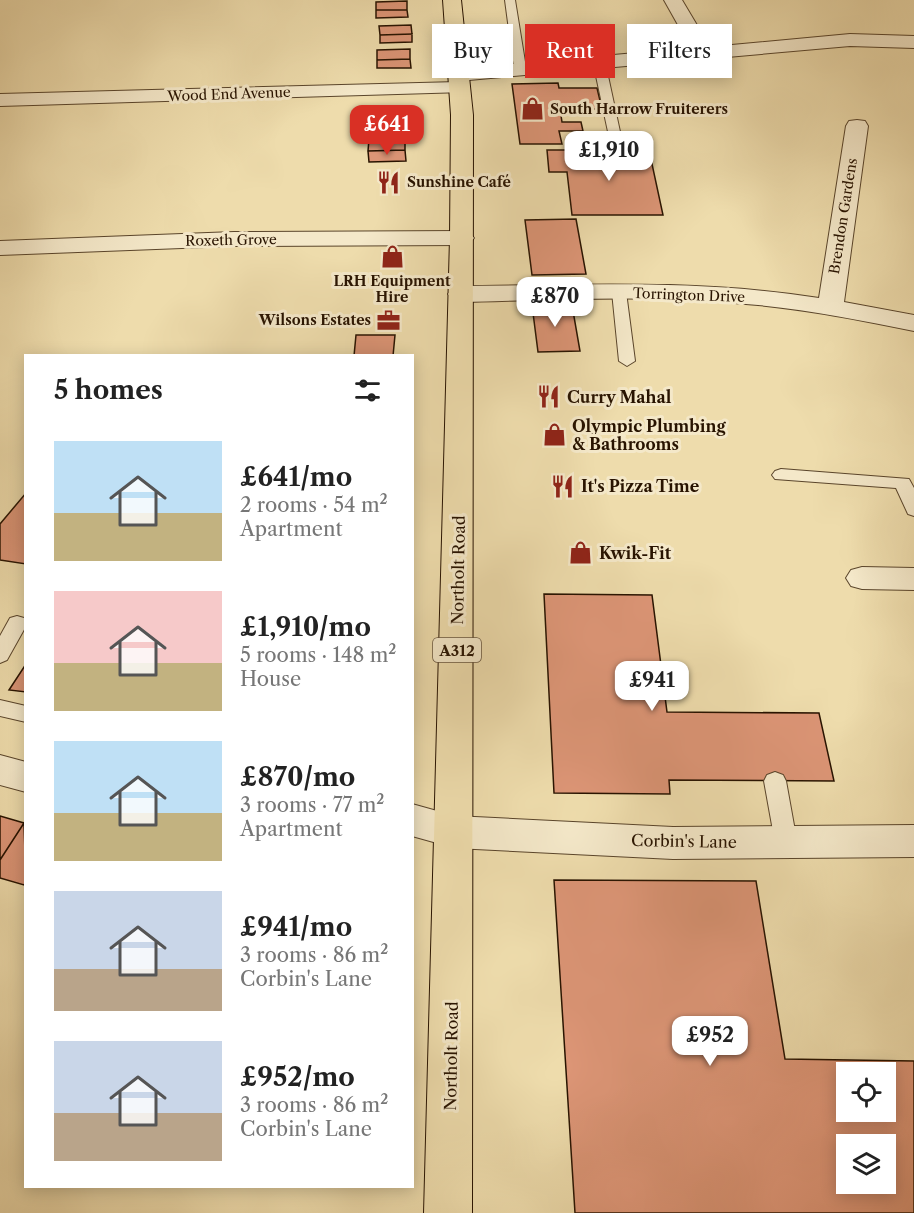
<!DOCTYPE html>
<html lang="en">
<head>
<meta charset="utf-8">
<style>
	body { margin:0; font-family:"Libre Caslon Text",serif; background:#f6f6f6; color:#222; height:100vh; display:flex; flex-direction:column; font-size:22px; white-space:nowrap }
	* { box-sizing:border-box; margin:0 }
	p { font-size:20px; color:#767676 }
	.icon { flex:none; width:33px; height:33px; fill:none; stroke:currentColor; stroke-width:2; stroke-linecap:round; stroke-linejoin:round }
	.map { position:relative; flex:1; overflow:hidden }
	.details { position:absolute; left:24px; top:354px; width:390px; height:834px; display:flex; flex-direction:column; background:#fff; border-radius:0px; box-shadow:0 3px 15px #0003 }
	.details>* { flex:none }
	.hud { position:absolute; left:432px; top:24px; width:392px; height:54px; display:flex; gap:12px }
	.tools { position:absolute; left:836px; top:1062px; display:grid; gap:12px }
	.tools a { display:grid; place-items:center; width:60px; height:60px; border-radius:0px; background:#fff; box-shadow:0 3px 15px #0003; font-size:30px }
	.price { position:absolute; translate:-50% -51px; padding:0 14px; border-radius:12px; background:#fff; color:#222; font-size:20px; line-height:39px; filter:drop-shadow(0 2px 3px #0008) }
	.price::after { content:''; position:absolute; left:50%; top:36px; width:18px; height:14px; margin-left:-9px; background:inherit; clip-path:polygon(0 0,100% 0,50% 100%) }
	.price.selected { background:#d93025; color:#fff }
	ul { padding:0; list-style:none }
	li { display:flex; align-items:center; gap:18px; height:150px; padding:0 30px }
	li span { display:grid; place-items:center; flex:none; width:168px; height:120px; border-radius:0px; color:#555 }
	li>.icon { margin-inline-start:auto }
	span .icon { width:72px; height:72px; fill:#fffc; stroke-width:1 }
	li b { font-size:26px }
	h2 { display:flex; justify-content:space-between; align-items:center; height:72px; padding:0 30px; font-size:26px }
	.chip { padding:0 21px; border-radius:0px; background:#fff; box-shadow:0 3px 15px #0003; font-size:21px; line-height:54px }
	.chip.selected { background:#d93025; color:#fff }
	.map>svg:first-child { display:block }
	.building { fill:#dc9576; stroke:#281300; stroke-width:1.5; fill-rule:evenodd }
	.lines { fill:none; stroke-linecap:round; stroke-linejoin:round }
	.lane-casing { stroke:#5a452b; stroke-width:2 }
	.street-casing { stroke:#5a452b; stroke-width:2 }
	.primary-casing { stroke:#281300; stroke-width:2 }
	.lane { fill:#f4e8c9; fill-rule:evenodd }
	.street { fill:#f4e8c9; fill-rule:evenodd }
	.primary { fill:#eedcac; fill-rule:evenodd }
	.labels { text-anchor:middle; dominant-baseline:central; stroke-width:6; stroke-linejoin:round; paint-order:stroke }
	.far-street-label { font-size:14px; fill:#281300; stroke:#f4e8c9 }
	.far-poi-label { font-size:14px; font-weight:bold; fill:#281300; stroke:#f4e8c9; text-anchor:start }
	.shield { fill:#f4e8c9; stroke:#65533c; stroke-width:1.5 }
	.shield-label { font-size:15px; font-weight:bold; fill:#281300 }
	.poi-label { font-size:16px; font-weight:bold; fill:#281300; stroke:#f4e8c9; text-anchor:start }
	.street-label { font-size:16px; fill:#281300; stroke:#f4e8c9 }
</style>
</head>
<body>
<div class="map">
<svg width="914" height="1213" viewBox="0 0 914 1213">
	<rect width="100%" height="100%" fill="#eedcac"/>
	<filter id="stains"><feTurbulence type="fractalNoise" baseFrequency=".00333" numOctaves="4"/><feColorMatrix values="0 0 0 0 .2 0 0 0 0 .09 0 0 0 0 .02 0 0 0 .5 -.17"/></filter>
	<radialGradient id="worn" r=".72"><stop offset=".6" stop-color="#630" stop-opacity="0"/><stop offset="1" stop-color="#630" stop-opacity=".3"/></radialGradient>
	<path class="building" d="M407,1V10H376V2Z
		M376,10H407L408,17L376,18Z
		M411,25L412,34L380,35L379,26Z
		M412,34V42L380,43V35Z
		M410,49V59L377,60V50Z
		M410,59L411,68H377V60Z
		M558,83L559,88H597L602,109H560L562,122H581L583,131H559L562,144H520L512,84Z
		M405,108V119L370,120V109Z
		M405,119L406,129L370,130V120Z
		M405,138V150L368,151L369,139Z
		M405,150L406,161L369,162L368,151Z
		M547,150H649L663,215H572L567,172H549Z
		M576,219L586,274L532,275L525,220Z
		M532,305H572L580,351L538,352Z
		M356,335H395L393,356H354Z
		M26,493V564L0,560V524Z
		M544,594L652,595L667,712L819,713L834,781L669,780L670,794L554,793Z
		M26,664V692L9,690Z
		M0,816L24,823L0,860Z
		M24,823L26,882L24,885L0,878V860Z
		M554,880L756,881L785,1059L914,1061V1213H575ZM846,1072H885V1112H846ZM846,1144H885V1184H846Z"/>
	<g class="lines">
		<defs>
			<path id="lane" d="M505,0H515L526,68L520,72L514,68Z
				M599,59L605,62L622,141L616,145L610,141L593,62Z
				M619,288L626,292L635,361L627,366L619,361L612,292Z
				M781,469L909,479L914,488V516L908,514L896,488L775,479L772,475L775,471Z
				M17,616L24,618L26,626L7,660L0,663V636L10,618Z
				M0,700L26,706V722L0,716Z
				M775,772L783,775L786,781L797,842L794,849L786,852L778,849L775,842L764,781L767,775Z"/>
			<path id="street" d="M664,0H682L710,47L850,34L914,36V48L850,46L458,81L451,79L448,75L451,71L458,69L691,48Z
				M458,82L465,84L468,88L465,92L0,106V94Z
				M857,120L865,121L868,126L844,302L914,315V331C855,319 795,307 734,303C643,295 552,300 461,302L452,299L448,294L452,289L461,286C581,285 700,279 819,298L846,126L849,121Z
				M462,231L470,233L474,238L470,243L462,245L234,246L0,255V241L234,232Z
				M862,567L914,568V590L862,589L851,586L846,578L851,570Z
				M0,755L26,762V792L0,785Z
				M412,804L455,816L673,827L914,825V857L673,859L455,848L412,836Z"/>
			<path id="primary" d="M443,0H461L473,115L472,1213H424L450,238L451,115Z"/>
		</defs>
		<use href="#lane" class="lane-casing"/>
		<use href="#street" class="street-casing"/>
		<use href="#primary" class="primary-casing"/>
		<use href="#lane" class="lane"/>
		<use href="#street" class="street"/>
		<use href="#primary" class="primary"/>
	</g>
	<defs>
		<symbol id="shop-bare" viewBox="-9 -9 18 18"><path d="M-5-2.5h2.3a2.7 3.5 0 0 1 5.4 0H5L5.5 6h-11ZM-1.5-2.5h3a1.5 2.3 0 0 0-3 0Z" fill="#8f2418" stroke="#f4e8c9" stroke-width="2.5" paint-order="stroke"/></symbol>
		<symbol id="restaurant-bare" viewBox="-9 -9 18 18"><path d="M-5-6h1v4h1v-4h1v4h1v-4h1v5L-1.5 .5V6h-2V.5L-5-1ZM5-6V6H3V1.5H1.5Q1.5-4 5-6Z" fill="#8f2418" stroke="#f4e8c9" stroke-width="2.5" paint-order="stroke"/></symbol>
		<symbol id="office-bare" viewBox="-9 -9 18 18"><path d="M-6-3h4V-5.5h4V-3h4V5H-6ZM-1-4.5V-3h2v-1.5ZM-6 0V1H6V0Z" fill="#8f2418" stroke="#f4e8c9" stroke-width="2.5" paint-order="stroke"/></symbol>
	</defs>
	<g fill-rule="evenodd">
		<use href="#shop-bare" x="516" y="92" width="33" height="33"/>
		<use href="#restaurant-bare" x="372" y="166" width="33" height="33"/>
		<use href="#shop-bare" x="376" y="240" width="33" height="33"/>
		<use href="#office-bare" x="372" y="304" width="33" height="33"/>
		<use href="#restaurant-bare" x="532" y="380" width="33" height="33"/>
		<use href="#shop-bare" x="538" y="418" width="33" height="33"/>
		<use href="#restaurant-bare" x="546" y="470" width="33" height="33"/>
		<use href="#shop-bare" x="564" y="536" width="33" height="33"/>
	</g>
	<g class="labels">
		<g class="far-street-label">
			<text transform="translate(229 94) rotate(-2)">Wood End Avenue</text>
			<text transform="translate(843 216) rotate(-81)">Brendon Gardens</text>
			<text transform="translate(231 240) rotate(-1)">Roxeth Grove</text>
			<text transform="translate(689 295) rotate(2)">Torrington Drive</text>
		</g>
		<g class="far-poi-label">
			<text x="550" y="109">South Harrow Fruiterers</text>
			<text x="407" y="182">Sunshine Café</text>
			<text x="392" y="281" text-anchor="middle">LRH Equipment<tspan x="392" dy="16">Hire</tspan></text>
			<text x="371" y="320" text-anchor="end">Wilsons Estates</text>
		</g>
		<rect class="shield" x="433" y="638" width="48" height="24" rx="4.5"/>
		<g class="shield-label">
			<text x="457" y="650">A312</text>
		</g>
		<g class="poi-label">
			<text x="567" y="397">Curry Mahal</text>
			<text x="572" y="426">Olympic Plumbing<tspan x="572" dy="18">&amp; Bathrooms</tspan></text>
			<text x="581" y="486">It's Pizza Time</text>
			<text x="599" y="553">Kwik-Fit</text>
		</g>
		<g class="street-label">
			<text transform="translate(458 570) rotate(-89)">Northolt Road</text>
			<text transform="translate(684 841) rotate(1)">Corbin's Lane</text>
			<text transform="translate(451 1056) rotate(-89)">Northolt Road</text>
		</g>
	</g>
	<rect width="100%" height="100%" filter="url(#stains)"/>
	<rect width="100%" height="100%" fill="url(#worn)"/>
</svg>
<div class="tools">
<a><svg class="icon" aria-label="locate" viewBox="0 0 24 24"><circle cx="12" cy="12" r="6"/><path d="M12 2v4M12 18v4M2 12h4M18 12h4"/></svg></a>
<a><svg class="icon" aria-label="layers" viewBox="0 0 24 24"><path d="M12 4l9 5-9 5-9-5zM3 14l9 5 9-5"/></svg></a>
</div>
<b class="price selected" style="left:387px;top:156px">£641</b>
<b class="price" style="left:609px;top:182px">£1,910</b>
<b class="price" style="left:555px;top:328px">£870</b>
<b class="price" style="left:652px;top:712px">£941</b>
<b class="price" style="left:710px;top:1067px">£952</b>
<div class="hud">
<a class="chip">Buy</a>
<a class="chip selected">Rent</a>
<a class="chip">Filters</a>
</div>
<section class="details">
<h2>5 homes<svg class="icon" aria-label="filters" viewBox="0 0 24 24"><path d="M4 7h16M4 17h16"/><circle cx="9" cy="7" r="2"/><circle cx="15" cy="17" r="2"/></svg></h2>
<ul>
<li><span style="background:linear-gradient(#bfe0f5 60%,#c2b280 0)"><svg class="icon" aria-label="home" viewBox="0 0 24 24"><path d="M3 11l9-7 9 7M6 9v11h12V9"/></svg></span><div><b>£641/mo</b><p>2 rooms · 54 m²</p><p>Apartment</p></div></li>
<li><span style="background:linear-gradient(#f6c9c9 60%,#c2b280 0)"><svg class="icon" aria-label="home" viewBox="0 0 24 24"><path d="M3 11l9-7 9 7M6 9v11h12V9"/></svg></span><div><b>£1,910/mo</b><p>5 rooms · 148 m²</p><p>House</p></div></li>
<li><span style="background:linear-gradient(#bfe0f5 60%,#c2b280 0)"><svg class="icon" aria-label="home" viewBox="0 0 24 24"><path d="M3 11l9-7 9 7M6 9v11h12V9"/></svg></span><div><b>£870/mo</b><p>3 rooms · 77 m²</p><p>Apartment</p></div></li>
<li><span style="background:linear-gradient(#c9d6e8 65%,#b9a48a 0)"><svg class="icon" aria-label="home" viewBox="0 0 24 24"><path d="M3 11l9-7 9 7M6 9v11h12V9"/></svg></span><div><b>£941/mo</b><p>3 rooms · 86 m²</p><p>Corbin's Lane</p></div></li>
<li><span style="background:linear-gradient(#c9d6e8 60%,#b9a48a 0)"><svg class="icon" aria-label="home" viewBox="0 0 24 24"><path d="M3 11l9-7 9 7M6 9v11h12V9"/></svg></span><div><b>£952/mo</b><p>3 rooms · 86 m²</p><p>Corbin's Lane</p></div></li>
</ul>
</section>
</div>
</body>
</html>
